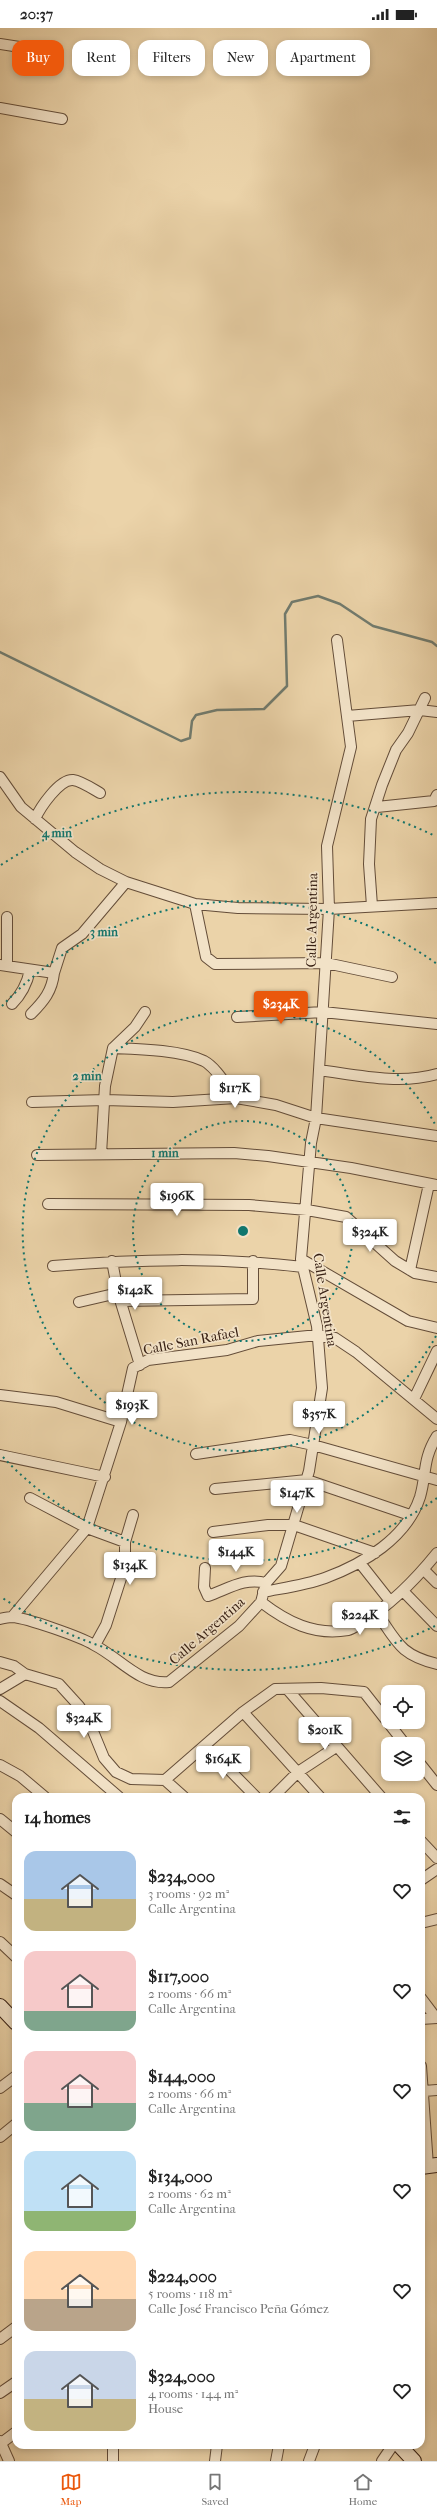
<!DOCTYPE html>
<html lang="en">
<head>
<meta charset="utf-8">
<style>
	body { margin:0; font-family:"IM FELL French Canon",serif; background:#f6f6f6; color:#222; height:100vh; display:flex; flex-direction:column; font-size:15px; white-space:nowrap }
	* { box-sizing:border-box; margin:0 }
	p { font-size:13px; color:#767676 }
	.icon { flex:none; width:22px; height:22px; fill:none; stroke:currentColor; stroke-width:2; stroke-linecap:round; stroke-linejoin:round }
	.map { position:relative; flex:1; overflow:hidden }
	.panel { position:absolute; left:12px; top:1765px; width:413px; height:656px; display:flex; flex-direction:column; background:#fff; border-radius:12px; box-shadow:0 2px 6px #0003 }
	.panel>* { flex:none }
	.hud { position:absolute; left:12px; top:12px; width:413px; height:36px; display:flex; gap:8px }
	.controls { position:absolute; left:381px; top:1657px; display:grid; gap:8px }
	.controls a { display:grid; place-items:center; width:44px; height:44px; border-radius:8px; background:#fff; box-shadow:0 2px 6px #0003; font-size:20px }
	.price { position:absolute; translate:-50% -34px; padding:0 9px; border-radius:4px; background:#fff; color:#222; font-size:13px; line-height:26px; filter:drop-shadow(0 1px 2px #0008) }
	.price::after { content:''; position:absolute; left:50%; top:24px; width:12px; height:9px; margin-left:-6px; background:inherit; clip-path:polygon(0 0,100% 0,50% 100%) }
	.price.active { background:#ea580c; color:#fff }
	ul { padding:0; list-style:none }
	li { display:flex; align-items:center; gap:12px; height:100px; padding:0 12px }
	li span { display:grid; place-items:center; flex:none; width:112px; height:80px; border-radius:12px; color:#555 }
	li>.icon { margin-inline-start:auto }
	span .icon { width:48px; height:48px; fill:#fffc; stroke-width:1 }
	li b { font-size:17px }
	h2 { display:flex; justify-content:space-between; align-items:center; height:48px; padding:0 12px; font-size:17px }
	.chip { padding:0 14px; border-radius:12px; background:#fff; box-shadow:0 2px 6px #0003; font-size:14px; line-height:36px }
	.chip.active { background:#ea580c; color:#fff }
	.status { display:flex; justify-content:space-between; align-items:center; height:28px; padding:0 20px; background:#fff; direction:ltr }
	.status svg { height:11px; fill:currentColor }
	.tab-bar { display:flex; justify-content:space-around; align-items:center; height:56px; border-top:1px solid #e0e0e0; background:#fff; font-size:11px; color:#767676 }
	.tab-bar a { display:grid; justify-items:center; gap:2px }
	.tab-bar .active { color:#ea580c }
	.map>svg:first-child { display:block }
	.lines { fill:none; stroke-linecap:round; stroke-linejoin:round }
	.stream { stroke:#717b6e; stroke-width:2.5 }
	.street-casing { stroke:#644d39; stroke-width:12 }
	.secondary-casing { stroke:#372014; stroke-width:16 }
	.street { stroke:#f2e2c7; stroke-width:10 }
	.secondary { stroke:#f2e2c7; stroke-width:14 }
	.ring { fill:none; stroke:#0f766e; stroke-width:2; stroke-dasharray:2 4 }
	.labels { text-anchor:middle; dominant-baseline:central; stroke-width:3.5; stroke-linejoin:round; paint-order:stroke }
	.street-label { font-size:14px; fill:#372014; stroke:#f2e2c7 }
	.centre { fill:#0f766e; stroke:#f2e2c7; stroke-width:2 }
	.ring-label { font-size:12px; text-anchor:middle; font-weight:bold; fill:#0f766e; stroke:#f2e2c7; stroke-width:3.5; stroke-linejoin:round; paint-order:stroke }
</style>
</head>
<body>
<div class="status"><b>20:37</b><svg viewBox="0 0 49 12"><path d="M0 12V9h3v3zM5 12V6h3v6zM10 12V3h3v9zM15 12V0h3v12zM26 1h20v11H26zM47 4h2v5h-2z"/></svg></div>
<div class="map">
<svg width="437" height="2433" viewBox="0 0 437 2433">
	<rect width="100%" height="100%" fill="#ebd3a9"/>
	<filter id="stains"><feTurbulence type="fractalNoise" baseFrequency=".005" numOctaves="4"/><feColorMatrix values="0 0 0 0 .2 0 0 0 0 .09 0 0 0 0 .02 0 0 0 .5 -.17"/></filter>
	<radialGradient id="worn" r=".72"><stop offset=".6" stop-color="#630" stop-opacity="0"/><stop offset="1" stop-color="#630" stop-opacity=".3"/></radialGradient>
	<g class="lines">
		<path class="stream" d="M0,624L181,713L190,710L192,693L196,687L217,682L264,681L287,658L285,586L292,574L318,568L340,576L373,598L432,614L437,618"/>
		<defs>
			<path id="street" d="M0,16L52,24
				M0,80L62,91
				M347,688L420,682L437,684
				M0,749L21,779L75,824L100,841L126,854L195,876L238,880L329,881L437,875
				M377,779L434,773L437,767
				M35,791C40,780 59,751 73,752C81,753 93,761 100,765
				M195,876L206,929L215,936L326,935L392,949
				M372,878L369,836L371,791L382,757L396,722L408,705L425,670
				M0,937L54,945L62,920L82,906L126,854
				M7,938V889
				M12,976C22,966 27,956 30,942
				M31,986C44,973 52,963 54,945
				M237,989L323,984L437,996
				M113,1020C138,1021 181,1022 204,1033C217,1040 227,1059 236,1070
				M319,1042C357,1047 399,1057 437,1046
				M32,1074L105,1072L173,1074L236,1070L276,1077L316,1090L437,1108
				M101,1126L105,1058L113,1020L135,999L145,984
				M37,1127L234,1125L268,1128L351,1140L437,1157
				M48,1176L249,1177L307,1182L346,1189L395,1233L415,1245L437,1249
				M301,1231L408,1293L437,1300
				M112,1233L118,1265L140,1337
				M53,1238C139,1231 217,1229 303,1239
				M410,1242L429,1156
				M121,1273L253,1271V1233
				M79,1274L118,1265
				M0,1367L56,1374L121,1394
				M414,1371L437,1323
				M196,1426L290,1412L313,1417L437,1452
				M0,1427L105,1449
				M215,1461L307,1452L410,1487
				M30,1470L87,1500L125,1514
				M213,1504L268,1497H294L375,1525
				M360,1535L390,1573
				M205,1540L204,1559L208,1568C228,1561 245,1549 266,1555
				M424,1542L437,1555
				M403,1563L437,1598
				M263,1564C283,1560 306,1557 325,1550C363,1536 407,1510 420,1469C427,1445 422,1432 437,1408
				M261,1574C287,1594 314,1608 348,1602C353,1601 359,1596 364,1593C393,1575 416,1551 437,1525
				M377,1585C397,1614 400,1627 437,1636
				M12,1589L87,1500L121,1394L133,1340L148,1332L227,1322L258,1313L318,1307L335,1310L356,1324L437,1391
				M0,1591C4,1590 8,1589 12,1589C27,1590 81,1609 94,1617C120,1630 139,1657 169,1654L239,1598L261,1574L266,1555L281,1538L309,1443L322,1360L317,1298L301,1231L311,1115L316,1090L329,881L327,818L351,719L337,612
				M95,1617L106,1597L125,1538V1514L133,1487
				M0,1634L14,1638L25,1646
				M0,1661L25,1646L59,1656L79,1678L90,1696L104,1730L116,1744L131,1751L165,1752L184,1769
				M288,1662L381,1769
				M0,1673L39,1700L119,1769
				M243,1684L320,1769
				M206,1718L256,1769
				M418,1733L437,1757
				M0,1737L20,1748L45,1769
				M165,1752L243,1684L275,1661L321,1660L364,1664L405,1716
				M273,1769L298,1744L336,1719
				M0,1791L16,1804
				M421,1813L437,1830
				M421,1852L437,1841
				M0,1856L16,1867
				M421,1895L437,1891
				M0,1914L16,1929
				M421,1970L436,1990
				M421,1991L437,1990
				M421,2038L428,2138
				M0,2060L16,2048
				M424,2063L437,2062
				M0,2109L16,2096
				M0,2311L16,2299
				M0,2365L16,2354
				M0,2413L9,2433
				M0,2416L16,2404
				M113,2433V2417
				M215,2433L217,2417
				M276,2433L279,2417
				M309,2433L315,2417
				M382,2433L393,2417"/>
			<path id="secondary" d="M0,1978L16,1995
				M421,2139L437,2137
				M399,2417L414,2433"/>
		</defs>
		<use href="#street" class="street-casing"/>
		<use href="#secondary" class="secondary-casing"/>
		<use href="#street" class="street"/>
		<use href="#secondary" class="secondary"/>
	</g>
	<g class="ring">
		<circle cx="243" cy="1203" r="110"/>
		<path d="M436 1308A220 220 0 1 1 436 1098"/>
		<path d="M437 1470A330 330 0 0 1 2 1428M2 978A330 330 0 0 1 437 936"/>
		<path d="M435 1598A439 439 0 0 1 1 1569M1 837A439 439 0 0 1 435 808"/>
	</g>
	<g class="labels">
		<g class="street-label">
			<text transform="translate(312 892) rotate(-89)">Calle Argentina</text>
			<text transform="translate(325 1272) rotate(81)">Calle Argentina</text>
			<text transform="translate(191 1313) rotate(-11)">Calle San Rafael</text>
			<text transform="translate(207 1603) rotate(-41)">Calle Argentina</text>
		</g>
	</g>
	<circle cx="243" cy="1203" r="6" class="centre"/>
	<g class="ring-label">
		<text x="57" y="809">4 min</text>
		<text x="104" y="908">3 min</text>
		<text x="87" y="1052">2 min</text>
		<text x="165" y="1129">1 min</text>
	</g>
	<rect width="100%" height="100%" filter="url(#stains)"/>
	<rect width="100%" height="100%" fill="url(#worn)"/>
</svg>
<div class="controls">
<a><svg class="icon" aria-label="locate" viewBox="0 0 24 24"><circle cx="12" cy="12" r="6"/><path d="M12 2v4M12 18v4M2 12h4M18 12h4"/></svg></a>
<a><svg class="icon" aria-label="layers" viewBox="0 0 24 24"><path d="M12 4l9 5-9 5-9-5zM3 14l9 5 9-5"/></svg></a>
</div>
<b class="price active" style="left:281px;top:997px">$234K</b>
<b class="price" style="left:235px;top:1081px">$117K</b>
<b class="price" style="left:177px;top:1189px">$196K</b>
<b class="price" style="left:370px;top:1225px">$324K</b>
<b class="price" style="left:135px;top:1283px">$142K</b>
<b class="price" style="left:132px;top:1398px">$193K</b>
<b class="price" style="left:319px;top:1407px">$357K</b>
<b class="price" style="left:297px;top:1486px">$147K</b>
<b class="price" style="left:236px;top:1545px">$144K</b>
<b class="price" style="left:130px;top:1558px">$134K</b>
<b class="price" style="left:360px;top:1608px">$224K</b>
<b class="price" style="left:84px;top:1711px">$324K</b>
<b class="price" style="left:325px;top:1723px">$201K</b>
<b class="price" style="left:223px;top:1752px">$164K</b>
<div class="hud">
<a class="chip active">Buy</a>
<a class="chip">Rent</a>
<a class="chip">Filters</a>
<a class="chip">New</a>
<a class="chip">Apartment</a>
</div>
<section class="panel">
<h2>14 homes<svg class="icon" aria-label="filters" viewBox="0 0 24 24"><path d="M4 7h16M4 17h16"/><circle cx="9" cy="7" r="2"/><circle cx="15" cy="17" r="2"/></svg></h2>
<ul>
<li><span style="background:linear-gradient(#a9c7e8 60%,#c2b280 0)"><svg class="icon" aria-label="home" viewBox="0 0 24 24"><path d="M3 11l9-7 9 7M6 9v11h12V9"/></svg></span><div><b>$234,000</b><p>3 rooms · 92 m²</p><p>Calle Argentina</p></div><svg class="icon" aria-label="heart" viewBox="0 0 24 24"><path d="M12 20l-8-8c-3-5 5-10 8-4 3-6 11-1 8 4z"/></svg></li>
<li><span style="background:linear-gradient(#f6c9c9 75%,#7fa58c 0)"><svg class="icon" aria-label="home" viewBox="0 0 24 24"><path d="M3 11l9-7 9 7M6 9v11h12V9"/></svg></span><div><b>$117,000</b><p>2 rooms · 66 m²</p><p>Calle Argentina</p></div><svg class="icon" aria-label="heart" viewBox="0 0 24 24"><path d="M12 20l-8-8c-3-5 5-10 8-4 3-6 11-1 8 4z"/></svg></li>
<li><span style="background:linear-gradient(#f6c9c9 65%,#7fa58c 0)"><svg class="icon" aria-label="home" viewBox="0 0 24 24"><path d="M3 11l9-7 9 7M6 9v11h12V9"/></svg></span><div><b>$144,000</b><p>2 rooms · 66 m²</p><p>Calle Argentina</p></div><svg class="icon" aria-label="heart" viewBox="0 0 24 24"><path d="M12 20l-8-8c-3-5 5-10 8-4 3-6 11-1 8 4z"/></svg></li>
<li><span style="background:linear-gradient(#bfe0f5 75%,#8fb573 0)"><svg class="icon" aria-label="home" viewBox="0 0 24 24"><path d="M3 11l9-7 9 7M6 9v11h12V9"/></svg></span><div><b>$134,000</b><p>2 rooms · 62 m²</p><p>Calle Argentina</p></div><svg class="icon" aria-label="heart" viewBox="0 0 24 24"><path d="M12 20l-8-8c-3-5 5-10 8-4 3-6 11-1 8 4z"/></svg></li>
<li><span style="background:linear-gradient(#ffd9b3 60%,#b9a48a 0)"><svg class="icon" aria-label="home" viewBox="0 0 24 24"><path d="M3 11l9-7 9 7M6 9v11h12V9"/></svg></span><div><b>$224,000</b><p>5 rooms · 118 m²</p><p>Calle José Francisco Peña Gómez</p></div><svg class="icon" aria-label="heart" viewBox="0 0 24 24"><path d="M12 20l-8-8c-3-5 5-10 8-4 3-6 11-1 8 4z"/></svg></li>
<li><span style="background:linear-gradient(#c9d6e8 60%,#c2b280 0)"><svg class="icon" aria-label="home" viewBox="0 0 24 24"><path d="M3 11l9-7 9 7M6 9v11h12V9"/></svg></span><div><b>$324,000</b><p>4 rooms · 144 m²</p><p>House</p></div><svg class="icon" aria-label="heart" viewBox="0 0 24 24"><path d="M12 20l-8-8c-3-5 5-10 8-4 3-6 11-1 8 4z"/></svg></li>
</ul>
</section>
</div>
<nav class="tab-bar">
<a class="active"><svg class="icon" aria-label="map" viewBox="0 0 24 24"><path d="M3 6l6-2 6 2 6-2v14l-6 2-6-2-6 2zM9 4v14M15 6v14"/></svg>Map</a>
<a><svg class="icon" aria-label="saved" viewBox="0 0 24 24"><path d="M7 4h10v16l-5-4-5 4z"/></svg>Saved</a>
<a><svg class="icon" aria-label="home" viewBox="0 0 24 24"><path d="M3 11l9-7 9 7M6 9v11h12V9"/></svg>Home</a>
</nav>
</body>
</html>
